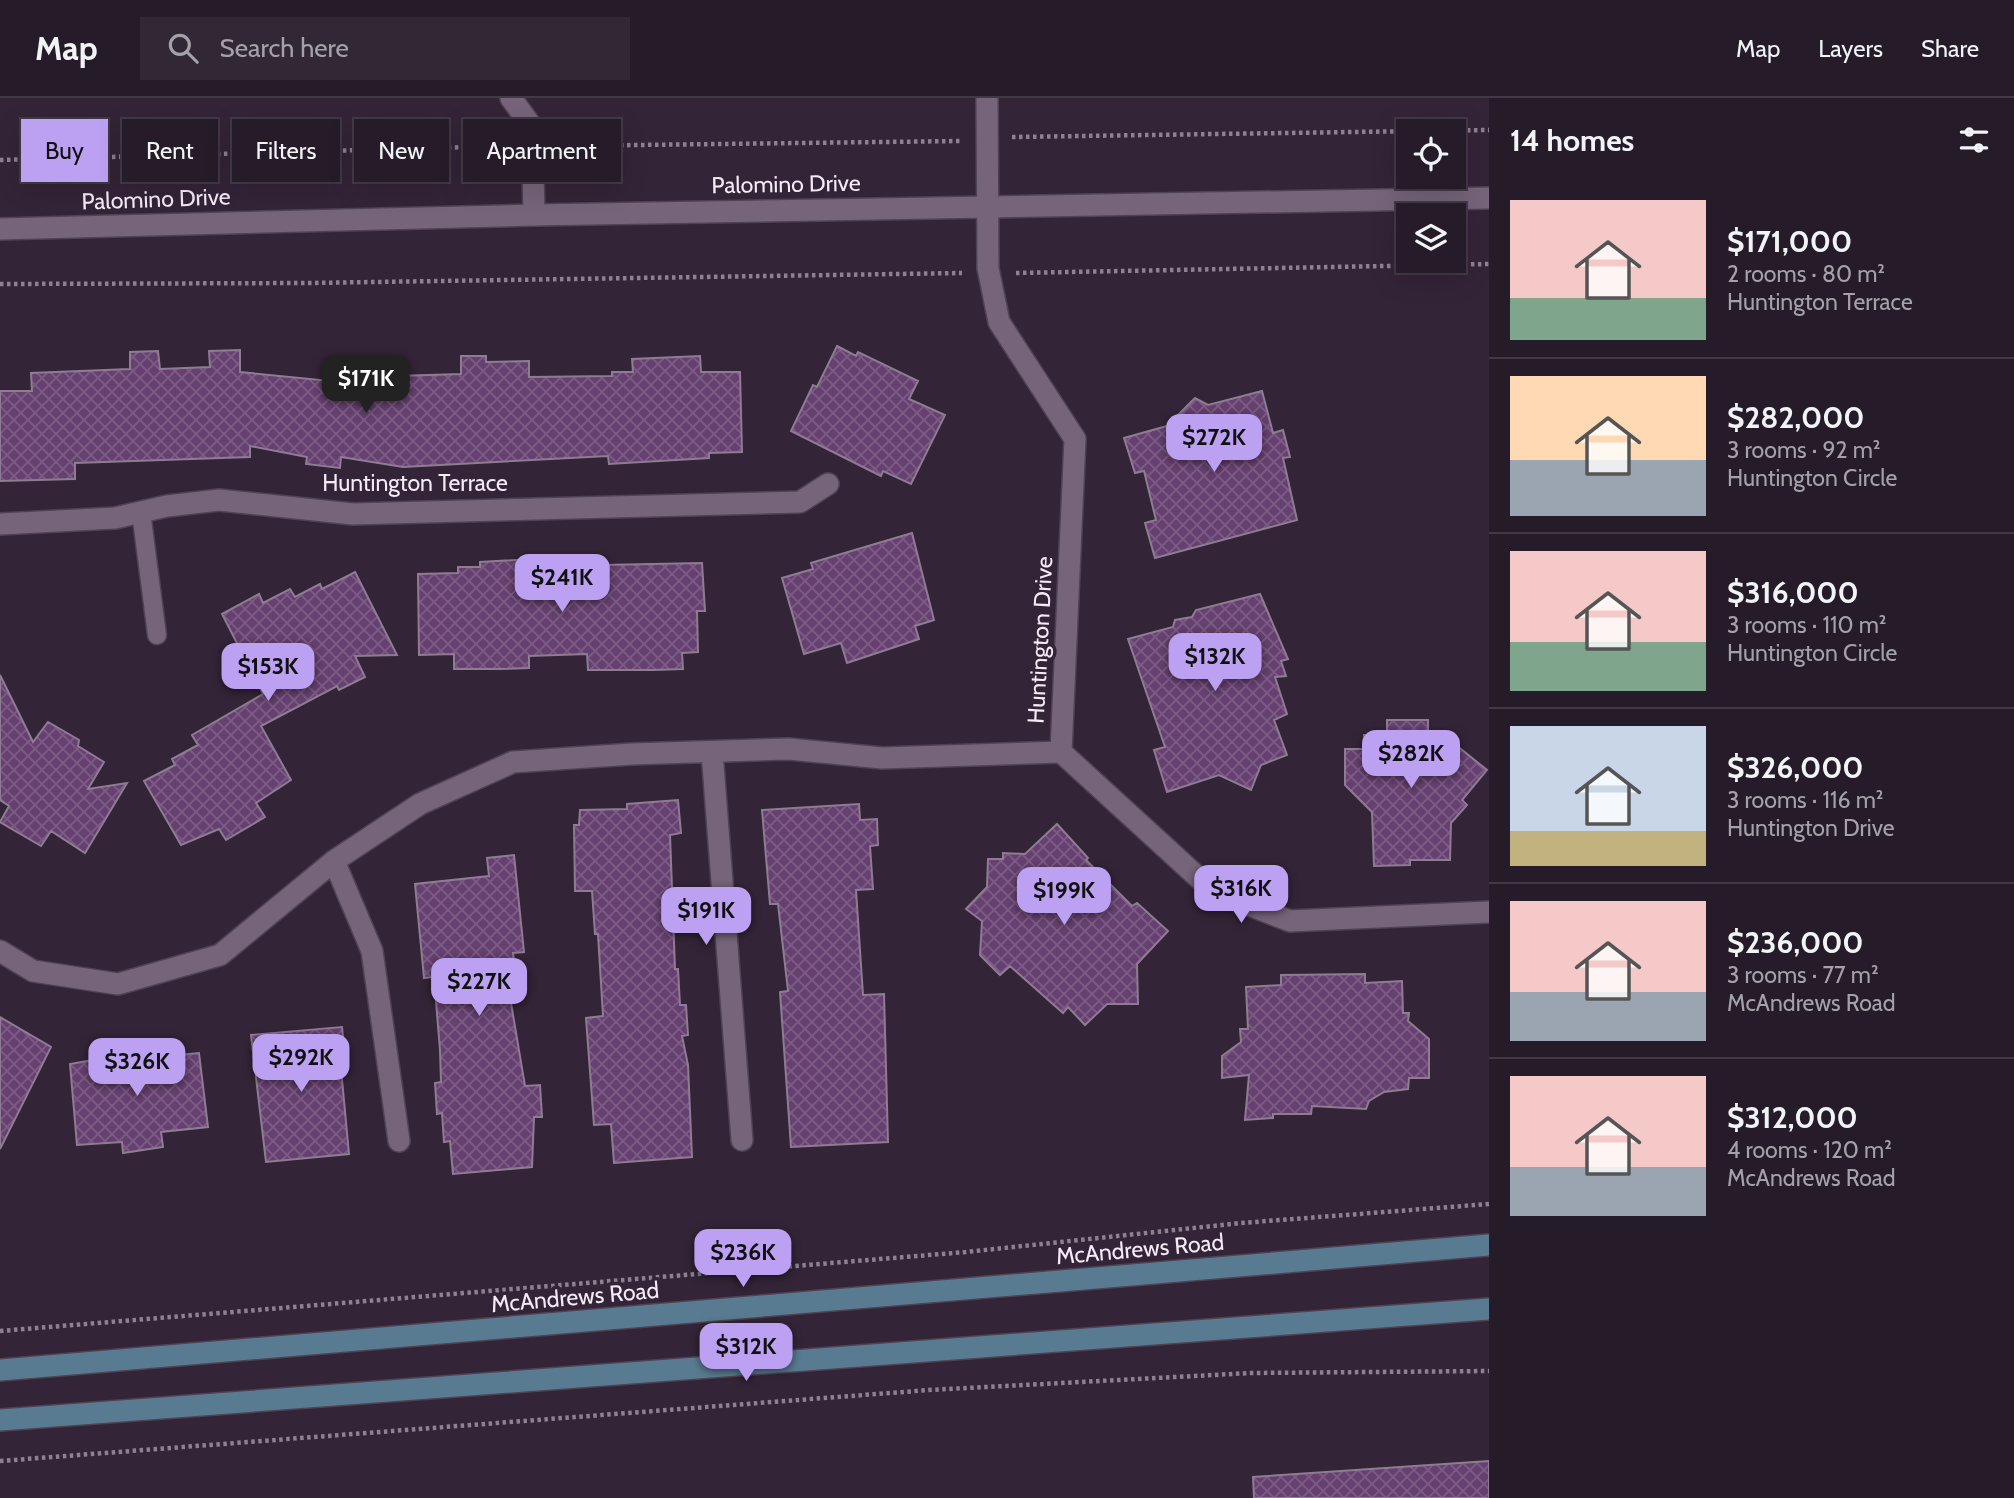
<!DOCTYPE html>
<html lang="en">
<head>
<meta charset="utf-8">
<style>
	body { margin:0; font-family:Cabin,sans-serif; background:#322835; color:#f1f3f6; height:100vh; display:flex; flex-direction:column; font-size:26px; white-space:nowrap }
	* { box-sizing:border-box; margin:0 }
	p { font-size:23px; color:#a4a1a8 }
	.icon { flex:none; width:38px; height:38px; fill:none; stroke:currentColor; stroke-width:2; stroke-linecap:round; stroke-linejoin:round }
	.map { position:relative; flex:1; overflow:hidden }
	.panel { display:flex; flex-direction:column; background:#261b29; width:525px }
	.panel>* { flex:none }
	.top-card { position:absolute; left:21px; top:21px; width:665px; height:63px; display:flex; gap:14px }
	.fabs { position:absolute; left:1396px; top:21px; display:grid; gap:14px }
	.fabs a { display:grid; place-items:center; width:70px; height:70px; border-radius:0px; background:#261b29; box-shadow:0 7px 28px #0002,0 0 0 2px #423946; font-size:35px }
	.price { position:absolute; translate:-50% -60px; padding:0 16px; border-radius:14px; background:#bca0f2; color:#111; font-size:23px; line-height:46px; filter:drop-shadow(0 2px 4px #0008) }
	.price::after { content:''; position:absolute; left:50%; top:42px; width:21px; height:16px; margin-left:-10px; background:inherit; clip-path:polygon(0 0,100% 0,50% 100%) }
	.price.active { background:#222; color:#fff }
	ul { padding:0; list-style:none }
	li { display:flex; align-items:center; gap:21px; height:175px; padding:0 21px }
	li+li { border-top:2px solid #423946 }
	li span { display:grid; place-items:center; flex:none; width:196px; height:140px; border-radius:0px; color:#555 }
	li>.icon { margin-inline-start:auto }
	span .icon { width:84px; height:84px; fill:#fffc; stroke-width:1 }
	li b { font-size:30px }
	h2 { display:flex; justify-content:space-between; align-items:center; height:84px; padding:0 21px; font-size:30px }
	.pill { padding:0 24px; border-radius:0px; background:#261b29; box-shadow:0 7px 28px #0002,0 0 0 2px #423946; font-size:24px; line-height:63px }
	.pill.active { background:#bca0f2; color:#111 }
	header { display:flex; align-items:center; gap:42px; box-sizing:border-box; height:98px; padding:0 35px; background:#261b29; border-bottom:2px solid #423946 }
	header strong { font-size:33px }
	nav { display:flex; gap:38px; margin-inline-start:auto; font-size:24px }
	.search { width:490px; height:63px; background:#322835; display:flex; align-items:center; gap:18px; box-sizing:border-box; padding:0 24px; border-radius:0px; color:#a4a1a8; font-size:26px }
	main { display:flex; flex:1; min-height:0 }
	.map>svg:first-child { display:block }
	.building { fill:url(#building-cross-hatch); stroke:#8e7c93; stroke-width:2 }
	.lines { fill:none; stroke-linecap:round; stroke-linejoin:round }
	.service-casing { stroke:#4f4252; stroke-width:21 }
	.minor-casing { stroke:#4f4252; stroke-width:24 }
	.tertiary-casing { stroke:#4f4252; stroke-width:24 }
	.secondary-casing { stroke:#4f4252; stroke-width:24 }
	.path { stroke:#8e8191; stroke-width:4.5; stroke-dasharray:3.5 3.5; stroke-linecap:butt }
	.service { stroke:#75647a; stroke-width:18 }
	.minor { stroke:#75647a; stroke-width:21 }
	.tertiary { stroke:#75647a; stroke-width:21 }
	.secondary { stroke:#597b91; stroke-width:21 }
	.labels { text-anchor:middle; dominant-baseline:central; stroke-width:7; stroke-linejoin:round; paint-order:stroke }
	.street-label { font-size:23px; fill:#f5ebf7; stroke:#332437 }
</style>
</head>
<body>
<header>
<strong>Map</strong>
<div class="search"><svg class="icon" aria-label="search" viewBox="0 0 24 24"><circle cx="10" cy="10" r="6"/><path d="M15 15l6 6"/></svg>Search here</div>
<nav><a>Map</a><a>Layers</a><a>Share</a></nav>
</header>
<main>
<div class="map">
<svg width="1489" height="1400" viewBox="0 0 1489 1400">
	<defs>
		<pattern id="building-cross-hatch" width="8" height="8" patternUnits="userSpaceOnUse" patternTransform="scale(1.75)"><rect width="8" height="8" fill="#664070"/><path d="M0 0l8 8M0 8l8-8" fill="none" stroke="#7c5c85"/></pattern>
	</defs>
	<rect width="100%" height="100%" fill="#332437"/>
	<path class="building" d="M837,248L856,258L858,254L918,283L909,301L945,317L911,386L883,373L881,378L791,333L813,287L817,289Z
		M240,252V274L330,283L332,265L396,272L395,278L461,276V258H486V264L529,263V279L612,278V274H633L632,261L700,258L701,274H740L742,354L709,355V360L609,366L608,358L403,369L341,359L340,370L306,366L307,359L250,348V359L75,365V381L0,383V293H32L31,275L130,271V254L158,253L160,271L210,269L209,253Z
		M1262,293L1273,335L1283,332L1290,359L1283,360L1297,422L1155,460L1145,425L1156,422L1144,373L1135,375L1124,340L1167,328L1195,300L1208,307Z
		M912,435L934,522L915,528L919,541L847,565L841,545L804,556L782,480L813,471L811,465Z
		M549,460V468L702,465L705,513H697L698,554L682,555L683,571L654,572H588L587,556L529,558V570L499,571H454V556L419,557L418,476L458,475V469H480V464Z
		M355,474L397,557L355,558L365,579L339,592L337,588L261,628L291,682L256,705L265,719L226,742L219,731L181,747L144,683L175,667L172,661L198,647L192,637L263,596L222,516L259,496L263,505L290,491L295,499L320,486L322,491Z
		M1260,496L1288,561L1281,563L1286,578L1275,579L1287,616L1274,622L1287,657L1261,667L1251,692L1219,677L1167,694L1154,652L1165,649L1128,541L1173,529L1175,522L1192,519L1196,512Z
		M0,577L33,644L48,624L79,642L78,648L104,664L88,691L127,685L85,755L51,733L41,748L0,724L9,708L0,702Z
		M1387,622H1428V636L1446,639L1487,672L1462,702L1467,707L1451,725L1450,762H1410V767L1374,768L1372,714L1345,687V651H1364V637H1387Z
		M678,702L681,735L670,737L675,871H678L680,907H686L688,937L682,938L688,967L692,1059L614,1065L611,1026L594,1027L586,920L603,918L598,836H595L592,793H575L574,727H579L580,712L627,711V706Z
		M859,706L860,722L877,721L878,747L870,748L873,791L856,792L863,897L884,896L888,1044L791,1049L780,894L788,893L778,806H770L762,712Z
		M1057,726L1088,760L1086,762L1132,808L1137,805L1168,833L1137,866L1138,906H1107L1085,927L1068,909L1063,915L1010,868L1000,877L980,857L982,823L966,811L987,789L988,761H1003V755L1025,756Z
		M514,757L524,854L513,855L517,886L511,887V905L525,988L540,987L542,1019H534L532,1069L453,1076L450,1043L444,1044L442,1015L437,1016L435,985L441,984L440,952L434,879L424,880L415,786L489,778L487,760Z
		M1365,876V885L1402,883L1403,915H1409L1408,923L1429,941V980H1409L1408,991L1384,994L1369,1003L1366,1011L1312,1008L1311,1016H1273V1020L1245,1022L1249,977L1222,980V958L1241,944L1240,931H1248L1246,889L1281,887V877Z
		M0,919L51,949L0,1051Z
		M342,929L345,960H340L349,1056L266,1064L251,937Z
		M165,949L166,958L199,955L208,1029L161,1034L163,1049L123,1055L122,1044L77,1047L70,966Z
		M1489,1363V1400H1254L1253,1379Z"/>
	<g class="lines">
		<defs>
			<path id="service" d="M141,414L157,537"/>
			<path id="minor" d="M511,0L532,29L534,117
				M987,0L988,170L999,224L1075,341L1061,654
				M0,426L115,420L167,408L219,402L353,416L800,404L828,386
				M712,654L742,1042
				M1061,654L1213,793L1290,823L1489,814
				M334,763L372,853L399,1043
				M0,853L33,873L118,886L220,857L334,763L420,706L513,664L632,656L789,651L882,660L1061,654"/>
			<path id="tertiary" d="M0,131L534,117L1489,100"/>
			<path id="secondary" d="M0,1272L1489,1147
				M0,1322L1489,1211"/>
		</defs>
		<use href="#service" class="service-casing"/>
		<use href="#minor" class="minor-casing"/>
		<use href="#tertiary" class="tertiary-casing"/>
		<use href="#secondary" class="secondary-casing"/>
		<path class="path" d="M1012,39L1489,32
			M557,48L961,43
			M0,62L506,48
			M1016,175L1489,166
			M0,186L308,185L962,175
			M0,1233L966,1154L1241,1125L1489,1106
			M0,1363L929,1292L1251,1275L1489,1273"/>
		<use href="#service" class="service"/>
		<use href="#minor" class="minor"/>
		<use href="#tertiary" class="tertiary"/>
		<use href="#secondary" class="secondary"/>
	</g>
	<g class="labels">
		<g class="street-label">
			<text transform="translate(786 86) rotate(-1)">Palomino Drive</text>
			<text transform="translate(156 101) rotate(-2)">Palomino Drive</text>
			<text x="415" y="385">Huntington Terrace</text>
			<text transform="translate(1040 542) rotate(-87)">Huntington Drive</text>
			<text transform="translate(1140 1151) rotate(-5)">McAndrews Road</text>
			<text transform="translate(575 1199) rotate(-5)">McAndrews Road</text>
		</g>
	</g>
</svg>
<div class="fabs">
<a><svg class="icon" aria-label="locate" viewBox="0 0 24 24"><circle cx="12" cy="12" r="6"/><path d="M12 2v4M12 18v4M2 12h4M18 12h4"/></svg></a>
<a><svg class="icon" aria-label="layers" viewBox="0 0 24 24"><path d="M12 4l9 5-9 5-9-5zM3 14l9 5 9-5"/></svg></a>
</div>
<b class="price active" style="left:366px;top:317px">$171K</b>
<b class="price" style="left:1214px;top:376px">$272K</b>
<b class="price" style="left:562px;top:516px">$241K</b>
<b class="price" style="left:1215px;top:595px">$132K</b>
<b class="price" style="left:268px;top:605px">$153K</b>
<b class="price" style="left:1411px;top:692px">$282K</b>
<b class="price" style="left:1241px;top:827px">$316K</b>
<b class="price" style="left:1064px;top:829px">$199K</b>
<b class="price" style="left:706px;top:849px">$191K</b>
<b class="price" style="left:479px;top:920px">$227K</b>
<b class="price" style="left:301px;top:996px">$292K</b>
<b class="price" style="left:137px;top:1000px">$326K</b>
<b class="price" style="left:743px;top:1191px">$236K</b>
<b class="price" style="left:746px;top:1285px">$312K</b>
<div class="top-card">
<a class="pill active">Buy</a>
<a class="pill">Rent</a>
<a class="pill">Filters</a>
<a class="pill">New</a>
<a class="pill">Apartment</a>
</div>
</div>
<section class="panel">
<h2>14 homes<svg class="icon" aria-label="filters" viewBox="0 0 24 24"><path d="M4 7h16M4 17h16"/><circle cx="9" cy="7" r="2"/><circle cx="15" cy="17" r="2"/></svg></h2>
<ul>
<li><span style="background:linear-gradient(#f6c9c9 70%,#7fa58c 0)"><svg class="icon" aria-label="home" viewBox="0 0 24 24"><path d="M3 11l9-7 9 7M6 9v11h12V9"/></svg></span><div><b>$171,000</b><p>2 rooms · 80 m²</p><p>Huntington Terrace</p></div></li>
<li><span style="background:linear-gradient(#ffd9b3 60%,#9aa5b1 0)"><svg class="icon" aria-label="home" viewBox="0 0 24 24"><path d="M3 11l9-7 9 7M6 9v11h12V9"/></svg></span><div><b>$282,000</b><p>3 rooms · 92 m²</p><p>Huntington Circle</p></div></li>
<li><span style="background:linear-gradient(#f6c9c9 65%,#7fa58c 0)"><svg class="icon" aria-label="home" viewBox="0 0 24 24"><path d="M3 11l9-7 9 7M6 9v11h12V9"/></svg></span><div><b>$316,000</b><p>3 rooms · 110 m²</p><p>Huntington Circle</p></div></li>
<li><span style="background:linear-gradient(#c9d6e8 75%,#c2b280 0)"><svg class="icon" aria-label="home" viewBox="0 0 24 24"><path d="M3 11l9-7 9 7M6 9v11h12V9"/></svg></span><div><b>$326,000</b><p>3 rooms · 116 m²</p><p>Huntington Drive</p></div></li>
<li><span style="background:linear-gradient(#f6c9c9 65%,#9aa5b1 0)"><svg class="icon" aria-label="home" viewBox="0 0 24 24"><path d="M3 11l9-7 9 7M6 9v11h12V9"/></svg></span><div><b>$236,000</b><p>3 rooms · 77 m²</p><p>McAndrews Road</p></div></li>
<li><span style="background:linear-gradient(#f6c9c9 65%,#9aa5b1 0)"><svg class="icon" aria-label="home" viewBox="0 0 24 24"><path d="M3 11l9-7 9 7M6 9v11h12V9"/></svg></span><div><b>$312,000</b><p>4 rooms · 120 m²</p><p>McAndrews Road</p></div></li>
</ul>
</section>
</main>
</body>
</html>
